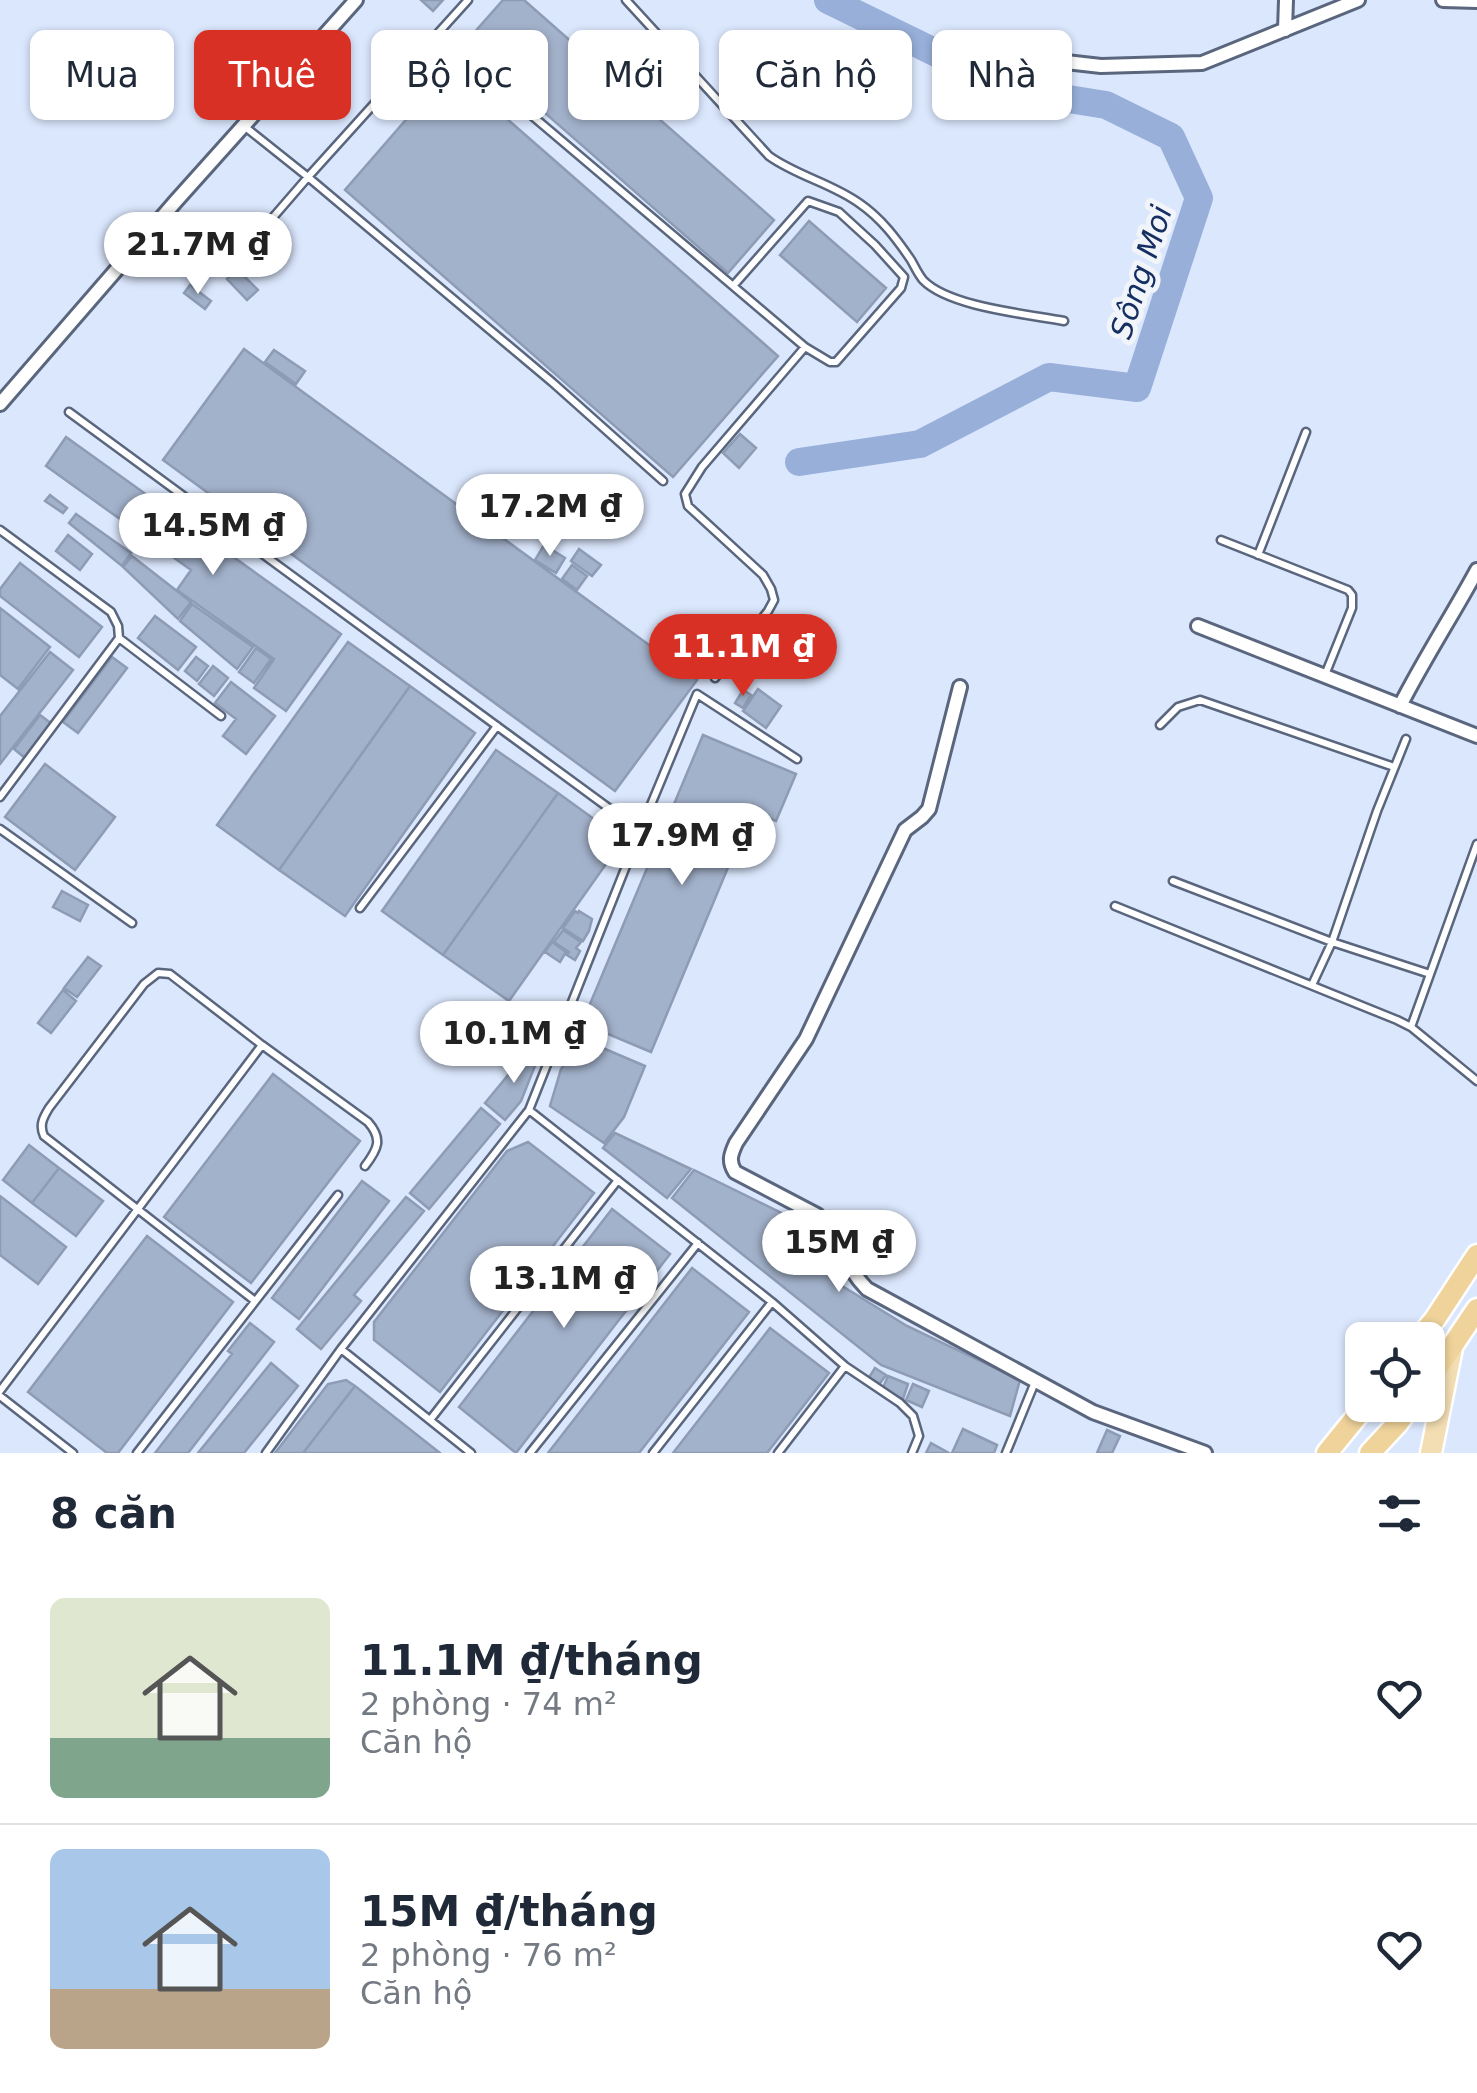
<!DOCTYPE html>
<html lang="vi">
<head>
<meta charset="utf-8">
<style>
	body { margin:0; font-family:"DejaVu Sans",sans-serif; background:#f6f6f7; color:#1f2937; height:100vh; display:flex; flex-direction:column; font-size:38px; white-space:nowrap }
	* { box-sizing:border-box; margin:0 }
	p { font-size:32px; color:#747a83 }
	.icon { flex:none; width:55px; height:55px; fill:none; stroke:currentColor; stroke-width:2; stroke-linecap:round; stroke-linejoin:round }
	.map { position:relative; height:1453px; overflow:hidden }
	.details { display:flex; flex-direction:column; background:#fff; flex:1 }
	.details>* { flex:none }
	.guide { position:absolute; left:30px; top:30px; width:1418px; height:90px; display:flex; gap:20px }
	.tools { position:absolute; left:1345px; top:1322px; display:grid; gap:20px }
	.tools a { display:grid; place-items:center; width:100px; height:100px; border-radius:15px; background:#fff; box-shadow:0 2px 8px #0004; font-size:50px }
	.price { position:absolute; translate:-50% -85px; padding:0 22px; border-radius:35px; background:#fff; color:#222; font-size:32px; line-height:65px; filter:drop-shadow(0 2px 5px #0008) }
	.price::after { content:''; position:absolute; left:50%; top:60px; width:30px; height:22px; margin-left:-15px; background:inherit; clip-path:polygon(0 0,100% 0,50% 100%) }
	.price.on { background:#d93025; color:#fff }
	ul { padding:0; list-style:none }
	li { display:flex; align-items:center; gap:30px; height:250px; padding:0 50px }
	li+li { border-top:2px solid #e0e1e3 }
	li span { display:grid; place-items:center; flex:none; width:280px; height:200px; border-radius:15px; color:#555 }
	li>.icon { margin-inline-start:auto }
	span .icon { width:120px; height:120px; fill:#fffc; stroke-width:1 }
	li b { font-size:42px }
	h2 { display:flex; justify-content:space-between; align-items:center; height:120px; padding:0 50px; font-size:42px }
	.pill { padding:0 35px; border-radius:15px; background:#fff; box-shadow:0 2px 8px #0004; font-size:35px; line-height:90px }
	.pill.on { background:#d93025; color:#fff }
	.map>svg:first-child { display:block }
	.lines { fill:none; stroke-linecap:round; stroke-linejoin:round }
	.river { stroke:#98afd9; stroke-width:28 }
	.building { fill:#a3b2cb; stroke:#8d9bb4; stroke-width:2.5 }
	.service-casing { stroke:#59667d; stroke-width:11 }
	.minor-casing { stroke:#59667d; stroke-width:18 }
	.primary-casing { stroke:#fff; stroke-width:25 }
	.trunk-casing { stroke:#fff; stroke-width:25 }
	.service { stroke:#fff; stroke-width:6 }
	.minor { stroke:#fff; stroke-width:12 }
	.primary { stroke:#f3deb3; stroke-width:20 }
	.trunk { stroke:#efd39a; stroke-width:20 }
	.labels { text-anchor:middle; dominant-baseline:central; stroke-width:10; stroke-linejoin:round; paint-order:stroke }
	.water-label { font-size:30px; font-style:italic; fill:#152f62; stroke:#f1f4f9 }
</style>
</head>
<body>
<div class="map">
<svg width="1477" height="1453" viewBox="0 0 1477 1453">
	<rect width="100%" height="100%" fill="#dbe7fd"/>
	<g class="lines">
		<path class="river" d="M799,462L920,444L1049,377L1137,388L1199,198L1171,137L1106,105L1012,90L828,0"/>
	</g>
	<path class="building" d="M421,0H443L433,11Z
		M503,0H524L774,220L728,273L465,43Z
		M450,69L778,356L673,477L345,190Z
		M809,221L886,288L857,322L780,255Z
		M237,269L258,290L247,300L227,279Z
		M190,285L211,301L205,309L184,293Z
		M244,349L697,680L615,791L163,460Z
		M274,350L305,371L296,384L265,362Z
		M740,434L756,448L739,468L723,453Z
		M66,437L341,634L286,711L254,688L274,659L177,590L191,570L46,466Z
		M50,495L67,508L63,513L45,501Z
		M76,514L131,553L122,566L69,523Z
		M68,535L92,554L80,570L56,551Z
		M544,545L565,558L556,573L535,560Z
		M579,549L601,565L592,576L571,561Z
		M132,556L191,602L178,619L123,567Z
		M20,563L102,627L79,657L0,596V589Z
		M572,565L587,576L577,590L562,579Z
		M192,604L253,647L237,669L180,621Z
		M0,608L50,647L18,689L0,675Z
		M155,616L196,647L178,670L138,638Z
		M348,642L410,686L279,870L217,825Z
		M256,648L271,659L254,683L239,672Z
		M50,652L73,670L0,764V716Z
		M112,657L127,668L78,733L63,722Z
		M196,657L208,666L197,681L185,671Z
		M213,666L228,678L214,696L199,684Z
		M231,682L275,716L246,754L223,736L236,719L215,703Z
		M410,686L475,733L345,916L279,870Z
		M758,689L781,706L766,728L743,711Z
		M743,690L751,695L743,708L735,703Z
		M40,715L52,724L25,758L14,749Z
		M703,735L796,774L776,821L752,810L651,1052L582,1023Z
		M496,750L558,793L443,955L382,911Z
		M45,764L115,817L75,870L5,817Z
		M558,793L623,840L509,1001L443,955Z
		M62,891L88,905L80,921L53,907Z
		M575,911L578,913L579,911L592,919L589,931L583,941L563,928Z
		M563,930L581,942L576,948L580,951L575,960L567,955L569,952L554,942Z
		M552,942L566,952L560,962L545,952Z
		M88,957L101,966L77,997L64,988Z
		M63,990L76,1001L51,1033L38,1023Z
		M584,1040L645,1066L624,1117L604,1143L550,1106L561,1069Z
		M532,1046L540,1053L521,1101L505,1120L485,1103Z
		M273,1074L360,1141L251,1283L164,1217Z
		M481,1108L500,1124L429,1209L410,1193Z
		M615,1133L691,1169L667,1198L603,1148Z
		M528,1142L594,1193L440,1392L374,1340V1322L507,1151Z
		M29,1145L59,1168L32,1203L3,1180Z
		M59,1168L103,1201L76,1236L32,1203Z
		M694,1170L802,1223L839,1284L907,1326L1020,1380L1010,1416L881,1365L672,1198Z
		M362,1181L389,1201L299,1319L272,1298Z
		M0,1196L66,1247L38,1284L0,1255Z
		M406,1197L424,1211L354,1295L361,1301L321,1349L297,1329Z
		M612,1209L670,1254L516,1453L459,1407Z
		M147,1236L233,1302L118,1453H107L28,1392Z
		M692,1268L749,1312L639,1453H548Z
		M250,1323L274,1342L188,1453H155L232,1354L228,1351Z
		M770,1328L829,1373L767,1453H673Z
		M271,1363L298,1386L244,1453H198Z
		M875,1368L886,1375L878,1386L868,1379Z
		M888,1376L908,1384L903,1399L882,1390Z
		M346,1380L355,1386L303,1453H275L328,1384Z
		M913,1384L929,1391L922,1407L906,1400Z
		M355,1386L440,1453H303Z
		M963,1429L997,1445L994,1453H952Z
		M1107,1430L1120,1436L1112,1453H1097Z
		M931,1443L949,1453H926Z"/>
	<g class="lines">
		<defs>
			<path id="service" d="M626,0L769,156C797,176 831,183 859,203C881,218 896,238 911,260C915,267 918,274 923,280C949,307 1027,314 1064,321
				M437,35L805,347
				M244,126L308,177L468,0
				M231,266L308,177L552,382L663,481
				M69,412L640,831
				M0,530L111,612L118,626L119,638L0,797
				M1221,540L1348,590L1352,595V608L1325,675
				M1258,555L1306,432
				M119,638L221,716
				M715,678L768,611L774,600L771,589L763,575L688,506L685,494L702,467L805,347L830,362H836L901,288L904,277L875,245L839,212L808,201L733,286
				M1160,725L1178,707L1200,700L1394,767
				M0,829L132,923
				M1173,881L1332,942L1430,974
				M1115,906L1397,1020L1411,1027L1477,1081
				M360,908L497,726
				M1312,985L1332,942L1377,811L1406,739
				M1411,1027L1477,844
				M529,1110L772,1302L845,1366L900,1403L913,1416L919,1436L912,1453
				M255,1301L44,1136C39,1125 43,1118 49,1108L144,984L158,973L170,974L262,1045L368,1122C383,1139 378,1149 365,1166
				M341,1349L471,1453
				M0,1391L262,1045
				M0,1396L73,1453
				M430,1420L618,1180
				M137,1453L338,1195
				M266,1453L341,1349L529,1110L640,831L697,694L797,759
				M530,1453L698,1243
				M653,1453L772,1302
				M778,1453L845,1366
				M1006,1453L1035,1382"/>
			<path id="minor" d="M1443,0L1477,1
				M1285,30L1286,0
				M1066,62L1101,66L1202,63L1358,0
				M0,404L176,201L356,0
				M1198,626L1477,736
				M960,687L929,809L922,817L905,830L806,1039L736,1143C731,1154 728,1161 735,1172L817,1215C838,1237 845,1267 867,1289L1093,1412L1205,1453
				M1400,706C1424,659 1452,616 1477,570"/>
			<path id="primary" d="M1431,1453L1452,1348"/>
			<path id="trunk" d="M1418,1340L1435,1319L1477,1255
				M1428,1382L1477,1309
				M1327,1453L1366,1405
				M1370,1453L1397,1424L1411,1405"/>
		</defs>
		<use href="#service" class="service-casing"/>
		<use href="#minor" class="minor-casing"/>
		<use href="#primary" class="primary-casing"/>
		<use href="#trunk" class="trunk-casing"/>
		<use href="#service" class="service"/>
		<use href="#minor" class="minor"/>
		<use href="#primary" class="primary"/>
		<use href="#trunk" class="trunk"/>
	</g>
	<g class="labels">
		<g class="water-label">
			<text transform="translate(1141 272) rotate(-72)">Sông Moi</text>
		</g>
	</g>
</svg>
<div class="tools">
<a><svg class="icon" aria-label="locate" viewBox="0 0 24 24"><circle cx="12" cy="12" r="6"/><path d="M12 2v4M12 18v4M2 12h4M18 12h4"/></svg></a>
</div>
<b class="price" style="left:198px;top:297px">21.7M ₫</b>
<b class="price" style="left:550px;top:559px">17.2M ₫</b>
<b class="price" style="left:213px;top:578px">14.5M ₫</b>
<b class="price on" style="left:743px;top:699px">11.1M ₫</b>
<b class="price" style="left:682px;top:888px">17.9M ₫</b>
<b class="price" style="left:514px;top:1086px">10.1M ₫</b>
<b class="price" style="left:839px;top:1295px">15M ₫</b>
<b class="price" style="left:564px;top:1331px">13.1M ₫</b>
<div class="guide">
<a class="pill">Mua</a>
<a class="pill on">Thuê</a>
<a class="pill">Bộ lọc</a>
<a class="pill">Mới</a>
<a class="pill">Căn hộ</a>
<a class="pill">Nhà</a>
</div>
</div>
<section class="details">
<h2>8 căn<svg class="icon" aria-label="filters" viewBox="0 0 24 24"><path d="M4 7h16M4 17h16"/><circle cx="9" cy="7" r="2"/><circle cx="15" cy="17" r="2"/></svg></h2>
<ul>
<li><span style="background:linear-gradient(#dfe7d0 70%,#7fa58c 0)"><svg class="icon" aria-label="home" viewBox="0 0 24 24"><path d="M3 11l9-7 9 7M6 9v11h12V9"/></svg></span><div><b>11.1M ₫/tháng</b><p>2 phòng · 74 m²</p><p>Căn hộ</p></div><svg class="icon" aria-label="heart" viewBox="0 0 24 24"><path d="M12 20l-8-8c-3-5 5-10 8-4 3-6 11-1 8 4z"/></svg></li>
<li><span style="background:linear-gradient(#a9c7e8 70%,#b9a48a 0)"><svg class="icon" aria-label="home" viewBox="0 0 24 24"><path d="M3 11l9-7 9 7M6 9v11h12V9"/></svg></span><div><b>15M ₫/tháng</b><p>2 phòng · 76 m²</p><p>Căn hộ</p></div><svg class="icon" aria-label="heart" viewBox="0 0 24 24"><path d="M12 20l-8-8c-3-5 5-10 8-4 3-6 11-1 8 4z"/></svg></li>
</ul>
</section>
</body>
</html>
